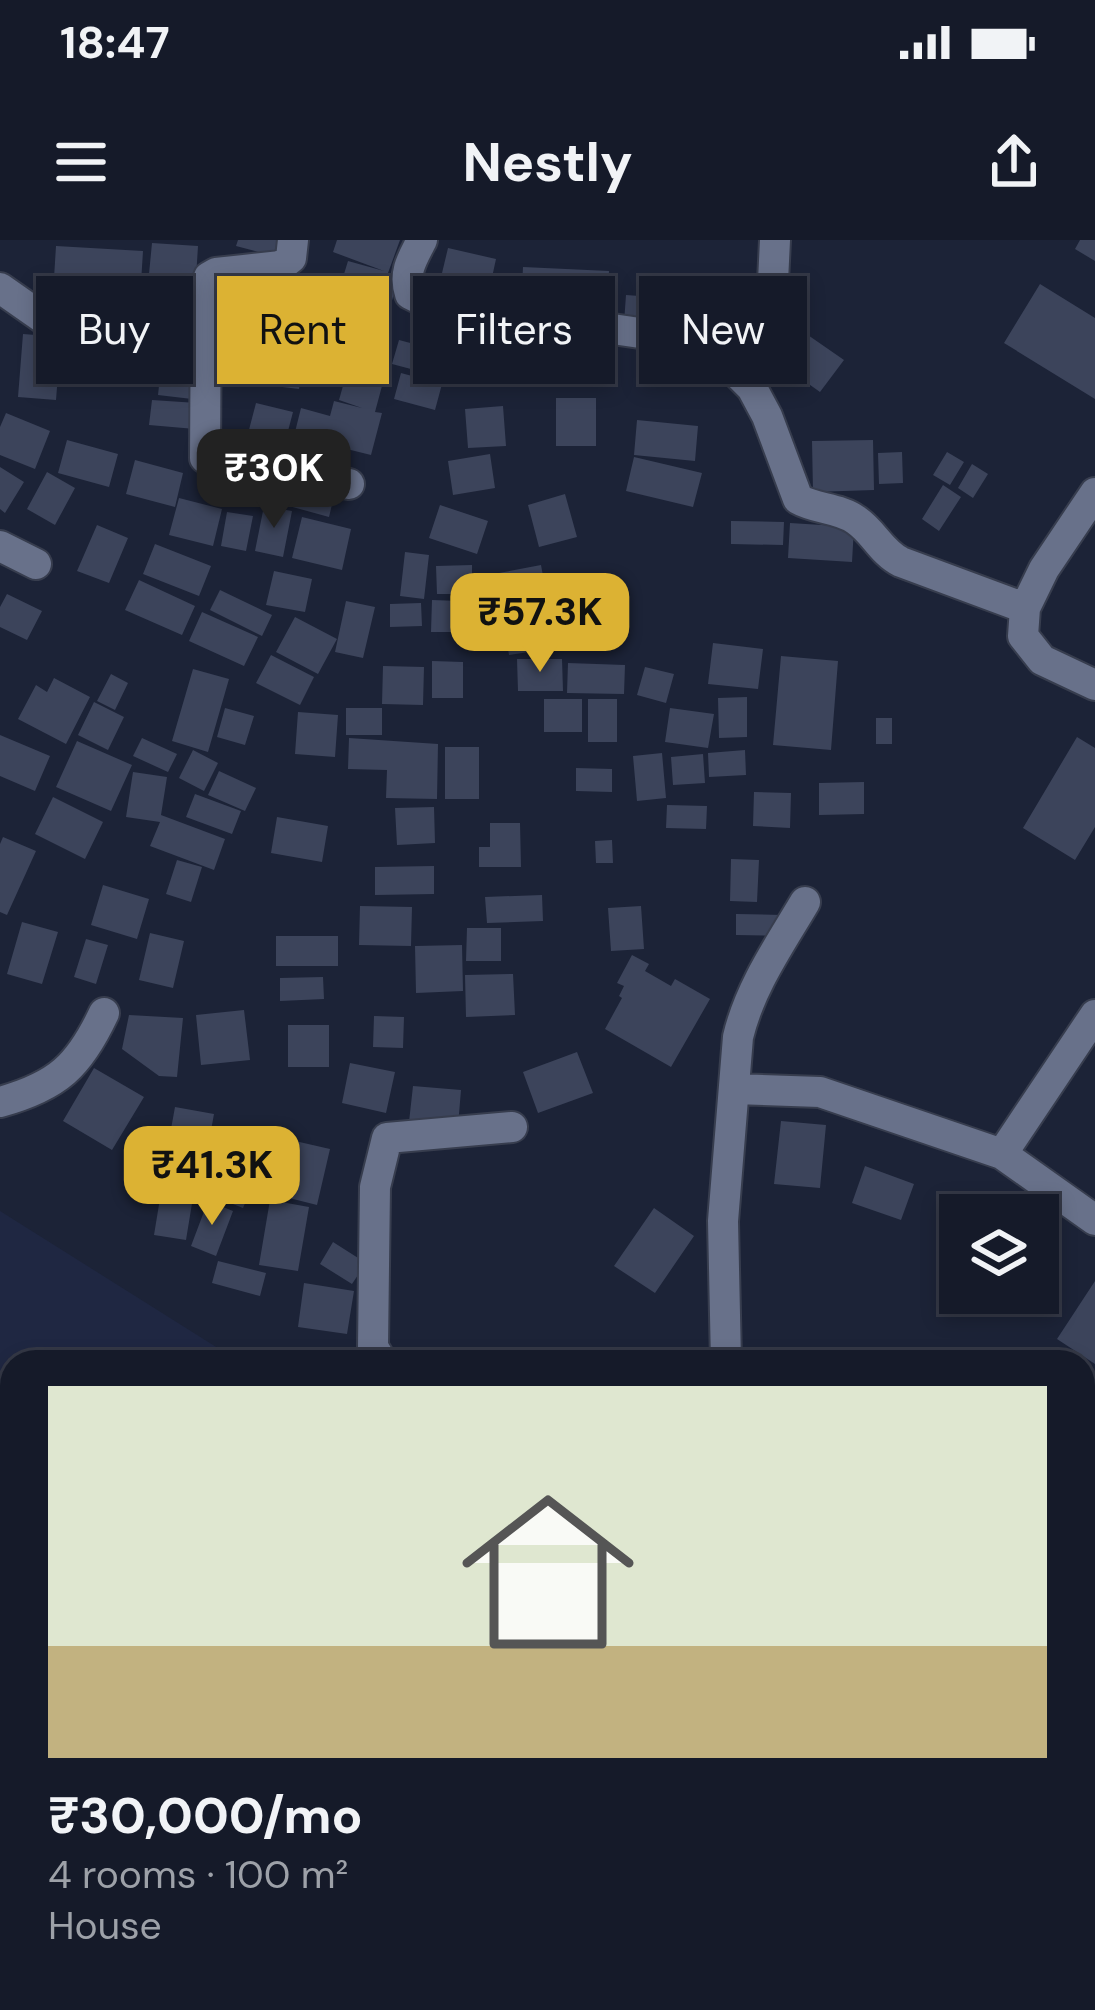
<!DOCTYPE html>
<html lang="en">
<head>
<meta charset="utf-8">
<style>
	body { margin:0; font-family:"DM Sans",sans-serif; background:#1e2331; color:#f1f3f6; height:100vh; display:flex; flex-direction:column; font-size:45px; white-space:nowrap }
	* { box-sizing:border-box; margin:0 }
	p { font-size:39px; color:#9da1a8 }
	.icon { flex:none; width:66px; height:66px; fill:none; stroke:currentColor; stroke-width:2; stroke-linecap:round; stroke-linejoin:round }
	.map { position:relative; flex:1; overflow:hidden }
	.panel { position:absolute; left:0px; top:1110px; width:1095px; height:660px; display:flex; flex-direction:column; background:#151a29; border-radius:36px 36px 0 0; box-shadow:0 6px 18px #0003,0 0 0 3px #343846 }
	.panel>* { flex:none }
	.top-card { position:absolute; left:36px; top:36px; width:1023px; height:108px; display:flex; gap:24px }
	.controls { position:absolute; left:939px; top:954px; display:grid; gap:24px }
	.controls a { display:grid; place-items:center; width:120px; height:120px; border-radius:0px; background:#151a29; box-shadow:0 6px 18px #0003,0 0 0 3px #343846; font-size:60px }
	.price { position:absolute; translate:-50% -102px; padding:0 27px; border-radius:24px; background:#dcb233; color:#111; font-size:39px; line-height:78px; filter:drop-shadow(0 3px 6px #0008) }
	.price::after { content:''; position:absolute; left:50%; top:72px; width:36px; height:27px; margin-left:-18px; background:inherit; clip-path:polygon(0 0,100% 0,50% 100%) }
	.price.selected { background:#222; color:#fff }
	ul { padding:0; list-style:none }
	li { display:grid; align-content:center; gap:24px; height:636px; padding:0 48px }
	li+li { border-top:3px solid #343846 }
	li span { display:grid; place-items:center; height:372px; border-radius:0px; color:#555 }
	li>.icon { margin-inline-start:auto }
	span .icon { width:216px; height:216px; fill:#fffc; stroke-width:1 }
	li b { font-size:51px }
	.tag { padding:0 42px; border-radius:0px; background:#151a29; box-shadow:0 6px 18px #0003,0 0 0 3px #343846; font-size:42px; line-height:108px }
	.tag.selected { background:#dcb233; color:#111 }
	.status { display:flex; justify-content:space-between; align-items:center; height:84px; padding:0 60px; background:#151a29; direction:ltr }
	.status svg { height:33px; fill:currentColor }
	header { display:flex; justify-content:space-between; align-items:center; height:156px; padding:0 48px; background:#151a29; font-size:54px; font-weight:700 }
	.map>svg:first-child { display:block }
	.built { fill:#1f2742 }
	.green { fill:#213072 }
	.building { fill:#3c445b }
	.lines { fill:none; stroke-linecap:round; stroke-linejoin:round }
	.service-casing { stroke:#373d4e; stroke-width:20 }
	.minor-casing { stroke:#373d4e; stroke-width:34 }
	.tertiary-casing { stroke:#373d4e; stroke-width:34 }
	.service { stroke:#68718a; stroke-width:15 }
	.minor { stroke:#68718a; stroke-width:30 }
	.tertiary { stroke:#68718a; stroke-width:30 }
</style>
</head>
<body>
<div class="status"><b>18:47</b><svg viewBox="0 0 49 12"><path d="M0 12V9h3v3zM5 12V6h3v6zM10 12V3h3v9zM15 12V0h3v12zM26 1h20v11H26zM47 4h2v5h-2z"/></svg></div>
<header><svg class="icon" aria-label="menu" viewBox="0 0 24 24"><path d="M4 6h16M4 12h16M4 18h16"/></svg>Nestly<svg class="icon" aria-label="share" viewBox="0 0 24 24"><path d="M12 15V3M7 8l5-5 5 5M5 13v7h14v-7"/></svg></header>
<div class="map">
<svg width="1095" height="1770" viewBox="0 0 1095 1770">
	<rect width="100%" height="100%" fill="#1c2337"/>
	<path class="built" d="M0,971L240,1122H12V1758H158L156,1770H0Z"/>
	<path class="green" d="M1083,1466L1095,1478V1618L1083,1631Z"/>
	<path class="building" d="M238,0H281L277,17L236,6Z
		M337,0H400L388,33L399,36L385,85L333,70L348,21L384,31L333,12Z
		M1080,0H1095V21L1075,9Z
		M152,3L198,6L196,38L149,34Z
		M56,6L143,11L141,43L54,38Z
		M448,8L496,19L486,65L437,54Z
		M523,27L609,31L607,73L521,69Z
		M150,39L182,42L177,106L146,104Z
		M1040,44L1095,78V159L1004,103Z
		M270,54L325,65L317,107L262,97Z
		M626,55L667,58L664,86L624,83Z
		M805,93L844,120L820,152L782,125Z
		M23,94L61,97L56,160L18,157Z
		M399,100L433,109L426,133L392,124Z
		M245,106L304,113L299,149L241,142Z
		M162,118L195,121L192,159L158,155Z
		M350,121L386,131L375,172L382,173L371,215L294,196L301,168L330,176L334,161L362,168L339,160Z
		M401,133L442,144L435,170L394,159Z
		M556,158H596V206H556Z
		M152,160L197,163L195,189L149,185Z
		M256,163L293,172L282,214L245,205Z
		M503,166L506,206L468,208L465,169Z
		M6,173L50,191L35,229L0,215V187Z
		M637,180L698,186L695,221L634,215Z
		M67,200L118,214L109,247L58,233Z
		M873,200L874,250L813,252L812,201Z
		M902,212L903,243L879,244L878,213Z
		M947,212L964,222L950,245L933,235Z
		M490,214L495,248L453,255L448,221Z
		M634,217L702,233L693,267L626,251Z
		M135,220L183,233L175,267L126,254Z
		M972,224L988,234L973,258L958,248Z
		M0,227L24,242L5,273L0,269Z
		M47,232L75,248L55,285L27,269Z
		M296,241L335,252L329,277L289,266Z
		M943,245L961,257L939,291L922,279Z
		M565,254L577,297L539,307L528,265Z
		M179,258L222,269L213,306L169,295Z
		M440,265L488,281L477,314L429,298Z
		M264,266L292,271L283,317L255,311Z
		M227,272L253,276L246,311L221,306Z
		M302,277L351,289L342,330L292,318Z
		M731,281L784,282L783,305L731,304Z
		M790,283L854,287L852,322L788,318Z
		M97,285L128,298L109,343L77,331Z
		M155,304L211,326L199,356L143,334Z
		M405,312L429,315L424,359L400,356Z
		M472,325V354H437L436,326Z
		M541,325L548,363L506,370L499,333Z
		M274,331L312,339L305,372L266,365Z
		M139,340L195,366L182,395L125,370Z
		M220,350L272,375L262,396L210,370Z
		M7,354L42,371L27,400L0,387V367Z
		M432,360L459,361V392H431Z
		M346,361L375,367L363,418L335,412Z
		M421,363L422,386L390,387V364Z
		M610,363L618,399L560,411L553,375Z
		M202,372L258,397L244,426L189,401Z
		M295,377L337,399L318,434L276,412Z
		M544,378L549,409L509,415L504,385Z
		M713,403L763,409L758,449L708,444Z
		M271,415L314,437L300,465L256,443Z
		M781,416L838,421L831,510L773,505Z
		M517,419H562L563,451H518Z
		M432,421L463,422V458H432Z
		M568,423L625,425L624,454L567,453Z
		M383,426L424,427L423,465L382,464Z
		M645,427L674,434L666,463L637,455Z
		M193,429L229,439L208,512L172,501Z
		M111,434L128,443L115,470L97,461Z
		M54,438L90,457L66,504L18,479L36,445L47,452Z
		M747,457V497L719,498L718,458Z
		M544,459H582V492H544Z
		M588,459H617V502H588Z
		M94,462L124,477L108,510L78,495Z
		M225,468L254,476L245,505L217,497Z
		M346,468H382V495H346Z
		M670,468L714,474L708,508L665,502Z
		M298,472L338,475L335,517L295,514Z
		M876,478H892V504H876Z
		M0,495L50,516L35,551L0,536Z
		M1077,497L1095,508V587L1075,620L1023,588Z
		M142,498L177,514L168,532L133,516Z
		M349,498L438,504L437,559L386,558L387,530L348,529Z
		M77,501L132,525L111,571L56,547Z
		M445,507H479V559H445Z
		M193,510L218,523L204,551L179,538Z
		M745,510L746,535L709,537L708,513Z
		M662,513L666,558L637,561L633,516Z
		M703,514L705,543L673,545L671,517Z
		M576,528L612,529V552L576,551Z
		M219,531L256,548L245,571L208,555Z
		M133,532L167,537L161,575L225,599L214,630L150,606L160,582L126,577Z
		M864,542V574L819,575V543Z
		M754,552L791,553L790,588L753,586Z
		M195,554L241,571L232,594L186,577Z
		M53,557L103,582L85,619L35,594Z
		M667,565L707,566L706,589L666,588Z
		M434,567L435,603L397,605L395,568Z
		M277,577L328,586L322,622L271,613Z
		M490,583H520L521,627H479V607H490Z
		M3,597L36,611L7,675L0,672V604Z
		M612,600L613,623H596L595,601Z
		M731,619L759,620L757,662L730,661Z
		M177,620L202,627L191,662L166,654Z
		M434,626V654L375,655V627Z
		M103,645L149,659L137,699L91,685Z
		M542,655L543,681L487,683L485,657Z
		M360,666L412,667L411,706L359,705Z
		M641,666L644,709L611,711L608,668Z
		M736,674L782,675L781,696L736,695Z
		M22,682L58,692L42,744L7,734Z
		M467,688H501V721H466Z
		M150,693L184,701L173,748L139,740Z
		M276,696H338V726H276Z
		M86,699L108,705L96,744L74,737Z
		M462,705L463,751L416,753L415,706Z
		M632,715L649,724L645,731L671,746L675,739L710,759L671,827L605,789L622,758L619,756L624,746L617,743Z
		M513,734L515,775L466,777L465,735Z
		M323,737L324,759L280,761V738Z
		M244,770L250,820L201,825L196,775Z
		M129,775L183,778L177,837L159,836L122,809Z
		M374,776L404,777L403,808L373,807Z
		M288,785H329V827H288Z
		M577,812L593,853L538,873L523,832Z
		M350,823L395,832L386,873L342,863Z
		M94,828L144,857L112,910L63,881Z
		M413,846L461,850L458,886L409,882Z
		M175,867L214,874L204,929L165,922Z
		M781,881L826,885L820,948L774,944Z
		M282,898L330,909L317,965L269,953Z
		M235,917L260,928L243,968L218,958Z
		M865,926L914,944L901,980L852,963Z
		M164,934L196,939L186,1000L154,995Z
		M270,960L309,967L298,1031L259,1025Z
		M208,961L233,971L216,1016L191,1006Z
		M654,968L694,996L655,1053L614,1026Z
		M333,1002L366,1023L352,1044L320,1024Z
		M218,1021L266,1033L260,1056L212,1043Z
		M1095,1041V1124L1057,1099Z
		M304,1043L354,1051L347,1094L298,1087Z
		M1087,1131L1095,1136V1198L1083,1191V1138Z
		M315,1758H490L483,1770H336Z"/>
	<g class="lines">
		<defs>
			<path id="service" d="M1083,1227L1095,1235
				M255,1758L281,1770
				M552,1758L570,1768L568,1770"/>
			<path id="minor" d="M293,0L291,18L281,26L216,33L209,37L206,48L205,218L349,244
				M422,0C412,19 403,33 410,54L426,62L640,93L678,100L705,111L730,126L752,148L767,176L798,259C815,269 840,268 856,280C874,292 881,312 901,322L1025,368
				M0,48L50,83L75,93L206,116
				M752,148L771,83L775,0
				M1095,253L1044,329L1025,368L1023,396L1042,420L1095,445
				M0,306L36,324
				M1095,775L1002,914L1095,980
				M735,849L820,852L1002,914
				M0,862C58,846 79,826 104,773
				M382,1122L373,1107L375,947L387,898L512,887
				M726,1122L723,981L738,797C750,747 779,706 805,662
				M196,1770L197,1758"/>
			<path id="tertiary" d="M1083,1350L1095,1333
				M1083,1434L1095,1445
				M1083,1663L1095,1655
				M816,1770L823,1758
				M895,1770L904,1758"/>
		</defs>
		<use href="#service" class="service-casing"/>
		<use href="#minor" class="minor-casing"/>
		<use href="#tertiary" class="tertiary-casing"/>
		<use href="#service" class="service"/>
		<use href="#minor" class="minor"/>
		<use href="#tertiary" class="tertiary"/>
	</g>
</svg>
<div class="controls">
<a><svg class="icon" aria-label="layers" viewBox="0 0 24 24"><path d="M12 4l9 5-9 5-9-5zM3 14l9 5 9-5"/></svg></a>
</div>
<b class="price selected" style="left:274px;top:291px">₹30K</b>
<b class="price" style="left:540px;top:435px">₹57.3K</b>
<b class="price" style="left:212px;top:988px">₹41.3K</b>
<div class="top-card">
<a class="tag">Buy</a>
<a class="tag selected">Rent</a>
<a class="tag">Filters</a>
<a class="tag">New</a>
</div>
<section class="panel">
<ul>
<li><span style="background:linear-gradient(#dfe7d0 70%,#c2b280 0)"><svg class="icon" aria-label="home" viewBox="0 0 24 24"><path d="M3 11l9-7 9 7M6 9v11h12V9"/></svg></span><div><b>₹30,000/mo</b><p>4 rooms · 100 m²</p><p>House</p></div></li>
</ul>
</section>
</div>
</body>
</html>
